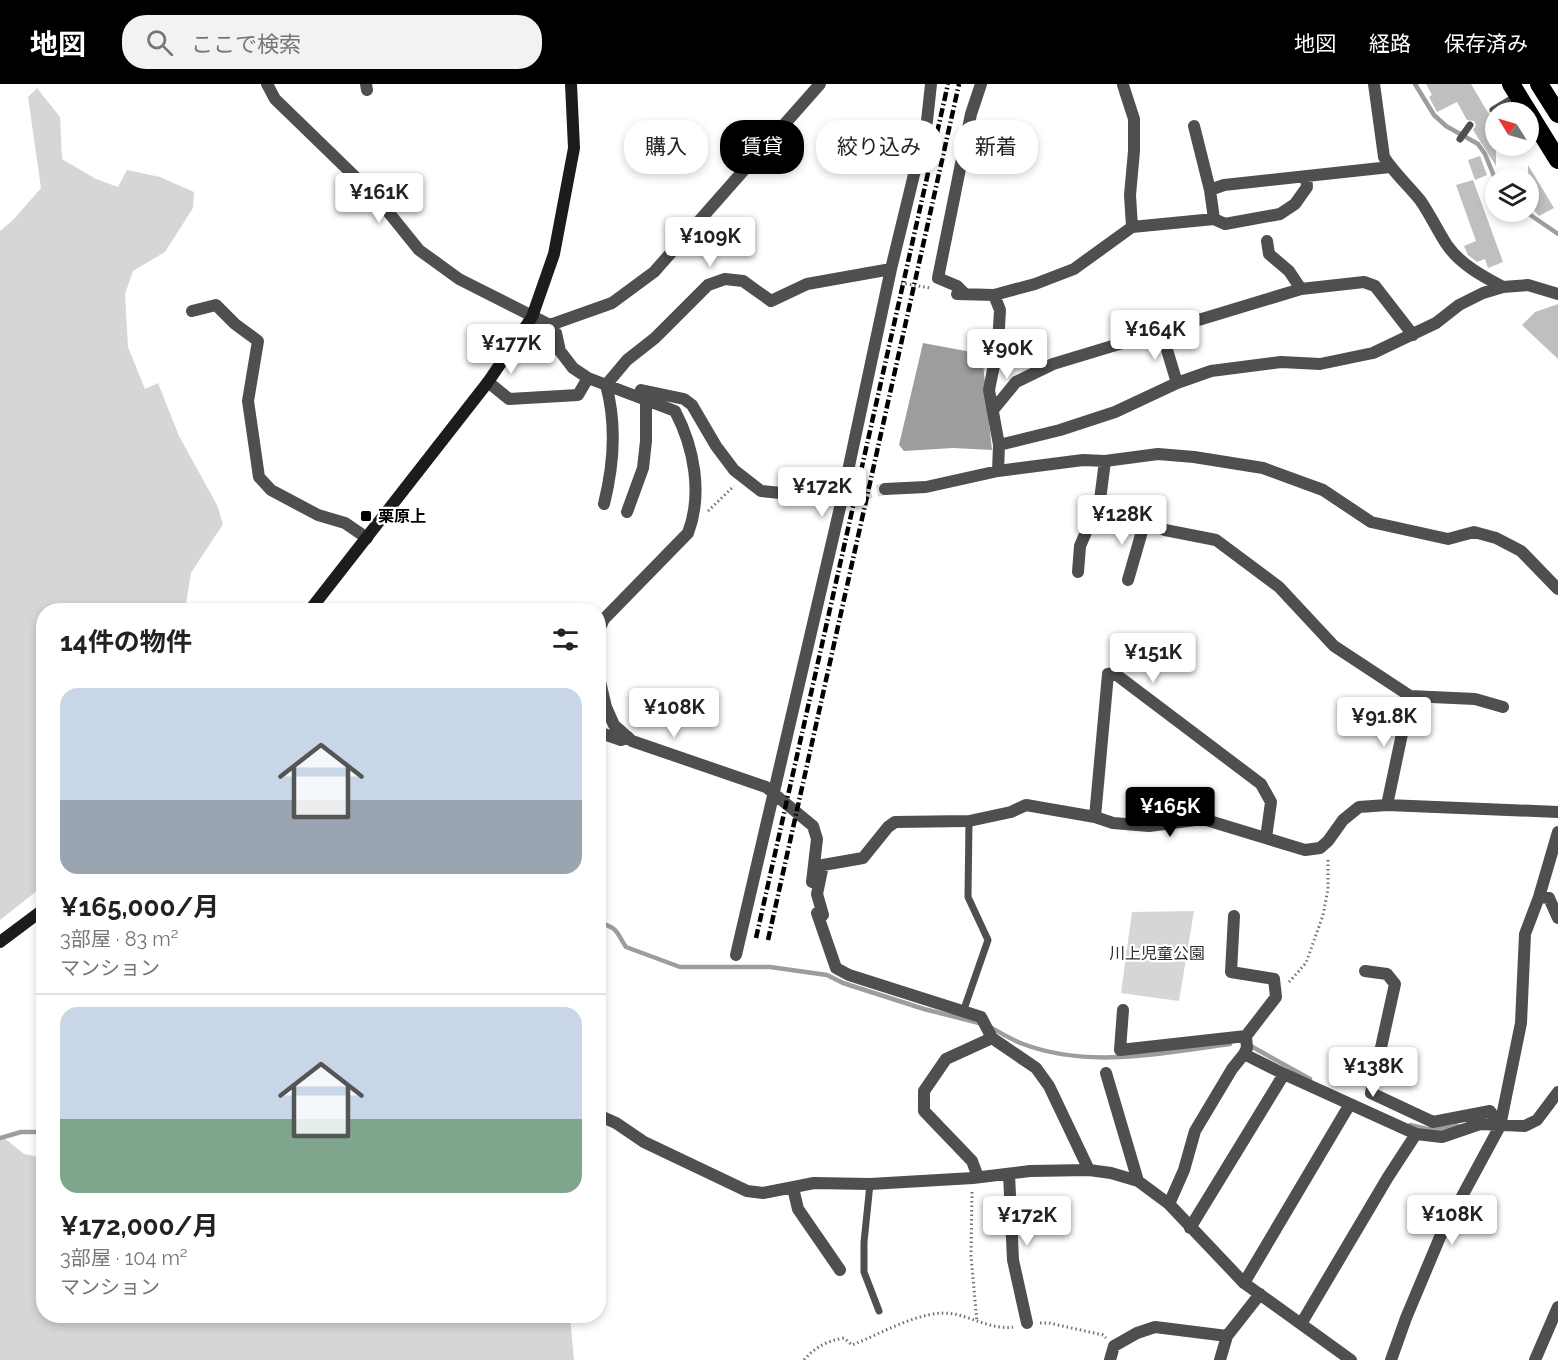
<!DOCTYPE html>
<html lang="ja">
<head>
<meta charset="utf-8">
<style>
	body { margin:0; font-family:Raleway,"Noto Sans JP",sans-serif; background:#f2f2f2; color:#222; height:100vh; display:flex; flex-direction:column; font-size:22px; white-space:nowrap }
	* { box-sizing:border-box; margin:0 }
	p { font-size:20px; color:#767676 }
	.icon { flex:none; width:33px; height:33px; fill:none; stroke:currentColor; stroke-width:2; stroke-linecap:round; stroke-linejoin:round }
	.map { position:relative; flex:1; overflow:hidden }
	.details { position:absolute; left:36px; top:519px; width:570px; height:720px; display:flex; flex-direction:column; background:#fff; border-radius:24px; box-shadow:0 3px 9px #0003 }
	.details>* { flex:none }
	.hud { position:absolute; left:624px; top:36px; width:570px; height:54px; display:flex; gap:12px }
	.needle { width:39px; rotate:307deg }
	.fabs { position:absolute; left:1485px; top:18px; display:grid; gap:12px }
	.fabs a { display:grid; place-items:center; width:54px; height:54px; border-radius:50%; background:#fff; box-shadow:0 3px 9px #0003; font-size:30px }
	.price { position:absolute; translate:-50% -51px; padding:0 14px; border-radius:6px; background:#fff; color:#222; font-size:20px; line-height:39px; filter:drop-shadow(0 2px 3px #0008) }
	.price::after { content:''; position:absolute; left:50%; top:36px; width:18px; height:14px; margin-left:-9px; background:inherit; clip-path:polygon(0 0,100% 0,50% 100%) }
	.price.active { background:#000; color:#fff }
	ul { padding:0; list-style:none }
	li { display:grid; align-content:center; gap:12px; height:318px; padding:0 24px }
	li+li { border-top:2px solid #e0e0e0 }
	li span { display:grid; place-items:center; height:186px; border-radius:18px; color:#555 }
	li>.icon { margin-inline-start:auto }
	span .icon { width:108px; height:108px; fill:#fffc; stroke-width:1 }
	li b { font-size:26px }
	h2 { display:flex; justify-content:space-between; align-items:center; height:72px; padding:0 24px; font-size:26px }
	.chip { padding:0 21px; border-radius:24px; background:#fff; box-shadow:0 3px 9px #0003; font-size:21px; line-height:54px }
	.chip.active { background:#000; color:#fff }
	header { display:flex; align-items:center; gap:36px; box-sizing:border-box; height:84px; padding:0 30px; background:#000; color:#fff }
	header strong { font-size:28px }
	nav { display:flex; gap:33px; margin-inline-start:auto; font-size:21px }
	.search { width:420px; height:54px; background:#f2f2f2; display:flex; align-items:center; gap:15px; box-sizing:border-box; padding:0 21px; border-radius:24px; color:#767676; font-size:22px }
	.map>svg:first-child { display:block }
	.green { fill:#d6d6d6 }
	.water { fill:#9d9d9d }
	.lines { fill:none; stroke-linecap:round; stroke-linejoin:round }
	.stream { stroke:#9d9d9d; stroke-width:4.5 }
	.building { fill:#bfbfbf }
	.street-tunnel { stroke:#d9d9d9; stroke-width:12; stroke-dasharray:12 6; stroke-linecap:butt }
	.path { stroke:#717171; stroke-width:3; stroke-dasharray:1.5 3; stroke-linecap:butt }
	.lane { stroke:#4f4f4f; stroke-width:7 }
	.street { stroke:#4f4f4f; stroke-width:12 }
	.secondary { stroke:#1c1c1c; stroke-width:12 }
	.highway { stroke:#000; stroke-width:18 }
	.rail { stroke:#000; stroke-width:4.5; stroke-dasharray:9 3 1.5 3; stroke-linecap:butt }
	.poi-dot { fill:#000; stroke:#fff; stroke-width:2 }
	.labels { text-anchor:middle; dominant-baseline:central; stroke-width:4.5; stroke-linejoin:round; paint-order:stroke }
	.poi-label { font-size:16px; font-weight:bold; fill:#000; stroke:#fff; text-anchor:start }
	.park-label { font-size:16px; fill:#2d2d2d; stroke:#fff }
</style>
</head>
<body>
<header>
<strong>地図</strong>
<div class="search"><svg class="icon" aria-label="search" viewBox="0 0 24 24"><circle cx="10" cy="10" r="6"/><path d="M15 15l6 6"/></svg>ここで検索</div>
<nav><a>地図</a><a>経路</a><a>保存済み</a></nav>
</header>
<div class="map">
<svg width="1558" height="1276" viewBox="0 0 1558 1276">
	<rect width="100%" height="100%" fill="#fff"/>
	<path class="green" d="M37,4L60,33L62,75L96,95L118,103L127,86L160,93L194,108L193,124L165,168L133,187L125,210L128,263L145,305L158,299L179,352L217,421L223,440L191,489L185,526H44L43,802L0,836V147L14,135L41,104L28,13Z
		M1194,827L1179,917L1121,909L1132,828Z
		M3,1053L24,1070L43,1074L44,1232H570L574,1276H0V1055Z"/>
	<path class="water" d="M923,259L982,270L992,366L953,364L904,367L899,361Z"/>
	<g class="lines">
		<path class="stream" d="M1415,0L1434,31L1446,42L1478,60L1485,70L1496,97
			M1526,128L1558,150
			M598,838C620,845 615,847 626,863L680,883H770L827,891L843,899L924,925L983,940
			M990,943C1001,949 1012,956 1023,960C1090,985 1162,969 1230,960
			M1249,961L1310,995
			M1410,1041L1432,1046L1458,1042
			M0,1054L21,1048H44"/>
	</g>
	<path class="building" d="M1426,0H1471L1487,27L1491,31H1496V82L1473,46L1476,41L1474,37L1467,36L1457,18L1437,28L1429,13L1432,11Z
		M1480,72L1487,91L1475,96L1468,76Z
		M1528,81L1554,124L1539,132L1528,120Z
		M1473,96L1503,178L1488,184L1485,175L1477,178L1468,171L1464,162L1476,157L1456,101Z
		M1558,220V275L1522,241L1535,228Z"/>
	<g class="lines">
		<path class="street-tunnel" d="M842,415L885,405"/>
		<path class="path" d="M901,199L930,204
			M708,427L734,402
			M1289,898L1306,879L1323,831L1328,805V774
			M972,1108L971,1172L977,1238
			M1040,1239H1049L1103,1251L1106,1254
			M804,1276C815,1263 827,1257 844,1254L852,1261C881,1250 923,1224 954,1230C974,1234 993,1246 1013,1243"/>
		<path class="lane" d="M1493,26L1518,11
			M1460,55L1470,41
			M963,928L988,856L968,813L969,737
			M870,1100L864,1158V1188L879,1227"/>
		<path class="street" d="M267,0L275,15L377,114L419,166L459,195L550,241L612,219L654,188L820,0
			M366,0L367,6
			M1374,0L1384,73C1394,89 1408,101 1420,116C1430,130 1437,146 1447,161C1460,180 1482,192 1503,203
			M1123,1L1134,35V67L1130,111L1132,143
			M1194,42L1210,106L1214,135
			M1210,106L1224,101L1390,83
			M1267,157L1269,170L1289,187L1301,205
			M957,210L994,211L1035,200L1074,185L1132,143L1214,135L1225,140L1280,130L1295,120L1307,103L1306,92
			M965,210L957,202L938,194L971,30L981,0
			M994,211L1000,226L998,261L989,306L999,361L998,387
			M192,227L216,221L235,240L258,257L248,317L259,393L271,406L318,431L345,439L367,454
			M550,241L556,249L560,267L573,284L588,294L675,327C694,363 703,410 688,449L604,535L598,548
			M1161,246L1177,299
			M488,298L509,315L578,311L588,294
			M639,312L641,306L684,315L692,321L716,362L734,386L761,407L842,415
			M993,326L1016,298L1053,280L1301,205L1364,198L1375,202L1413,251
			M999,361L1060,346L1115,328L1177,299L1211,287L1281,278L1320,280L1373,269L1436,239L1459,221L1483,209L1503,203L1528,201L1558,210
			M885,405L926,403L998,387L1083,376L1105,377L1158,370L1194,373L1263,384L1323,406L1371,438L1448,455L1474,448L1496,454L1521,467L1558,505
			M1100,416L1165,446L1216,456L1279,503L1334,562L1410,612L1475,615L1503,623
			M604,420C614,380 617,341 606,301L627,276L655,254L708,201L725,195L743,197L771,217L807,200L891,185
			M627,428L643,384L646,357V315
			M1078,488L1080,462L1100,416L1105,377
			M1128,496L1145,437
			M598,589L606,623L614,641L632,657L766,703L813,742L817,755L812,798
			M598,648L621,656L628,653
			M1387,721L1410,612
			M1095,733L1108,590L1114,589L1261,700L1271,718L1266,754
			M1539,813L1549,814L1558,834
			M817,829L836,884L849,891L981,933L992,954L1036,984L1049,1002L1089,1086
			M819,835L823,831L817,810L823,781L863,774L888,743L895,738L969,737L1011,728L1026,721L1095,733L1113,739L1149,742L1203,735L1305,766L1320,764L1328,757L1343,736L1359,723L1387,721L1558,728
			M736,871L842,415L891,185L927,37L931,0
			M1365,887L1387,890L1395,900L1371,1009L1433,1038L1490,1027L1500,1042
			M1123,926L1120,966L1246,952
			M1244,970L1284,990L1416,1050L1442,1053L1480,1040L1525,1042L1537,1036L1558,1008
			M1106,989L1138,1097
			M598,1031L616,1039L644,1058L747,1107L763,1109L814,1099L870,1100L973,1094L1030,1087L1089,1086L1111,1089L1138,1097L1169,1120L1244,1199L1351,1276
			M1009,1090L1013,1176L1027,1239
			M978,1093L972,1077L924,1027V1007L946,975L992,954
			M793,1104L798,1125L840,1186
			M1169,1120L1184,1086L1195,1047L1232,985L1244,970L1247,964L1246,952L1276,913L1274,895L1231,888L1234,832
			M1190,1144L1284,990
			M1244,1199L1350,1020
			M1301,1240L1388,1093L1416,1050
			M1110,1276L1114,1262L1137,1249L1155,1243L1227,1252
			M1220,1276L1227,1252L1260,1210
			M1391,1276L1406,1234L1440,1153L1500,1042L1521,939L1525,850L1539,813L1558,748
			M1535,1276L1558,1223"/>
		<path class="secondary" d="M310,526L488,298L532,233L554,170L574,64L571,0
			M0,858L44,825"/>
		<path class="highway" d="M1511,0L1558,76
			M1539,0L1558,30"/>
		<path class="rail" d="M756,854L948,0
			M768,856L959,0"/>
	</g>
	<rect class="poi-dot" x="360" y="426" width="12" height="12" rx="3"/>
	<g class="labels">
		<g class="poi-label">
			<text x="378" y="432">栗原上</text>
		</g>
		<g class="park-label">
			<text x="1157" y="869">川上児童公園</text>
		</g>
	</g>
</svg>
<div class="fabs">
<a><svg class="needle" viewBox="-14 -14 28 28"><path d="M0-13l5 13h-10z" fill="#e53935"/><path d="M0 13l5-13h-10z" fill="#767676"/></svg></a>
<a><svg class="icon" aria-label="layers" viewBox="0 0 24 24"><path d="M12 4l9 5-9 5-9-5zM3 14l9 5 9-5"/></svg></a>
</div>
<b class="price" style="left:379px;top:140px">¥161K</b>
<b class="price" style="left:710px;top:184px">¥109K</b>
<b class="price" style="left:1155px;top:277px">¥164K</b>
<b class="price" style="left:511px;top:291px">¥177K</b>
<b class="price" style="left:1007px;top:296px">¥90K</b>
<b class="price" style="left:822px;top:434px">¥172K</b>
<b class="price" style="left:1122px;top:462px">¥128K</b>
<b class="price" style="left:1153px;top:600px">¥151K</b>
<b class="price" style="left:674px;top:655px">¥108K</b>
<b class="price" style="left:1384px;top:664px">¥91.8K</b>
<b class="price active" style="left:1170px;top:754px">¥165K</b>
<b class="price" style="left:1373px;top:1014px">¥138K</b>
<b class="price" style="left:1452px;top:1162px">¥108K</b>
<b class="price" style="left:1027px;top:1163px">¥172K</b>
<div class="hud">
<a class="chip">購入</a>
<a class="chip active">賃貸</a>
<a class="chip">絞り込み</a>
<a class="chip">新着</a>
</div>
<section class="details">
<h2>14件の物件<svg class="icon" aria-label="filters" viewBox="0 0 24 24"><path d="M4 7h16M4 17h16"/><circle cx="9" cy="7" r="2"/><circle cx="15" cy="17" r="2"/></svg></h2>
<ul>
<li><span style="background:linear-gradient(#c9d6e8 60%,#9aa5b1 0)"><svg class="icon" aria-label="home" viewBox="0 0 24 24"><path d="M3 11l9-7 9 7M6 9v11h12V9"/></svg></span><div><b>¥165,000/月</b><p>3部屋 · 83 m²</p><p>マンション</p></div></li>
<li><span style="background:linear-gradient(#c9d6e8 60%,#7fa58c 0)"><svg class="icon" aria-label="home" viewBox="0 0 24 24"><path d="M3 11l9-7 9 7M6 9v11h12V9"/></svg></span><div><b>¥172,000/月</b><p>3部屋 · 104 m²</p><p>マンション</p></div></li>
</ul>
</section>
</div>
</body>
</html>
